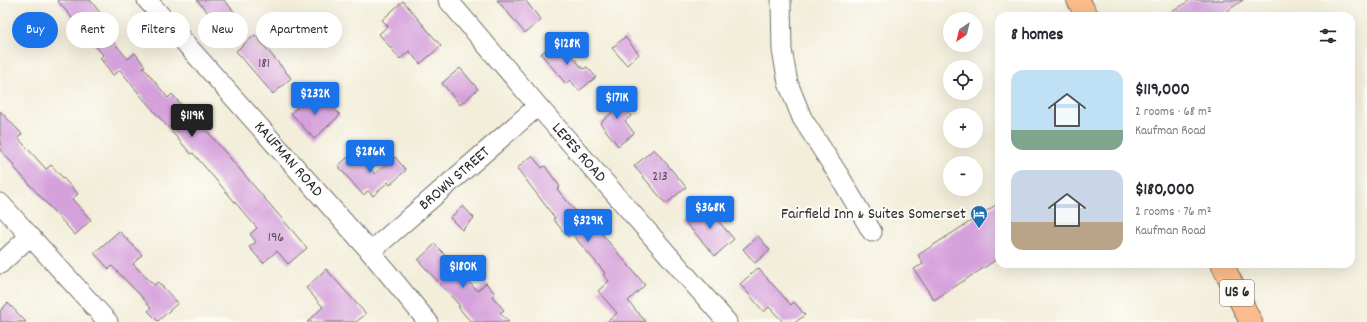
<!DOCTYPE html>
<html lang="en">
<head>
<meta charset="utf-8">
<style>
	body { margin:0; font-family:Dekko,sans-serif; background:#f7f7f7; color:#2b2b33; height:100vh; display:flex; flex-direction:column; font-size:15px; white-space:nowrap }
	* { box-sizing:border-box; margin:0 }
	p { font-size:13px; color:#7c7c81 }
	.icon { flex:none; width:22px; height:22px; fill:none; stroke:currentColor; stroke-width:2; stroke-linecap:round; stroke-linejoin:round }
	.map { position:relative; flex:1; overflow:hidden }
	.drawer { position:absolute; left:995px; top:12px; width:360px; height:256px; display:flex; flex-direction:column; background:#fff; border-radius:12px; box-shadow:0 4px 16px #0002 }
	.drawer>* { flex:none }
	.hud { position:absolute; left:12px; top:12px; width:380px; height:36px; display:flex; gap:8px }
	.needle { width:26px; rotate:215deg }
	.tools { position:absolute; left:943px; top:12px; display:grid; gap:8px }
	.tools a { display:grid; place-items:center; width:40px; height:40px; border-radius:50%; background:#fff; box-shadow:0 4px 16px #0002; font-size:20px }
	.price { position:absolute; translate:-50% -34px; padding:0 9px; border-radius:4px; background:#1a73e8; color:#fff; font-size:13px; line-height:26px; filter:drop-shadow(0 1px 2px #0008) }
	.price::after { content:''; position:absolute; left:50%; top:24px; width:12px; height:9px; margin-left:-6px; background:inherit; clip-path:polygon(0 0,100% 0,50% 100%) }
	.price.selected { background:#222; color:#fff }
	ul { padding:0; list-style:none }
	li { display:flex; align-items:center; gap:12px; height:100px; padding:0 16px }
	li span { display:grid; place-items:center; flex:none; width:112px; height:80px; border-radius:12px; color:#555 }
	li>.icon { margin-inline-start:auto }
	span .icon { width:48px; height:48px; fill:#fffc; stroke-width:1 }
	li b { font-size:17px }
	h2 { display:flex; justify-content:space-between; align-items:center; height:48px; padding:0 16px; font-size:17px }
	.tag { padding:0 14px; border-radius:18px; background:#fff; box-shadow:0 4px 16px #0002; font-size:14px; line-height:36px }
	.tag.selected { background:#1a73e8; color:#fff }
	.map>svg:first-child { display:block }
	.building { fill:#d5a1db }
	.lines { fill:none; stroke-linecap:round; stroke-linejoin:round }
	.street-casing { stroke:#716f68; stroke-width:21 }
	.primary-casing { stroke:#716f68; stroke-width:24 }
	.street { stroke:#fff; stroke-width:19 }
	.primary { stroke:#fbbb8c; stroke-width:22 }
	.labels { text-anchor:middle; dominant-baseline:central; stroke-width:4; stroke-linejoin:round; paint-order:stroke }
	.number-label { font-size:14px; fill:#564857 }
	.shield { fill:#fdfcf7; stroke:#6a6a68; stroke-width:1 }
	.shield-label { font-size:15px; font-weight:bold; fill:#2b2b2b }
	.street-label { font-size:16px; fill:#2b2b2b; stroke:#fdfcf7 }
	.poi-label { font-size:16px; fill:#2b2b2b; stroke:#fdfcf7; text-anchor:end }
</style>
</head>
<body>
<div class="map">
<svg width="1367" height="322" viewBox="0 0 1367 322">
	<rect width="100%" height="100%" fill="#fdfcf7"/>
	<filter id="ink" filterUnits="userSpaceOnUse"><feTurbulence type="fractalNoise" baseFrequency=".025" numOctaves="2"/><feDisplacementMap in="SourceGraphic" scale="8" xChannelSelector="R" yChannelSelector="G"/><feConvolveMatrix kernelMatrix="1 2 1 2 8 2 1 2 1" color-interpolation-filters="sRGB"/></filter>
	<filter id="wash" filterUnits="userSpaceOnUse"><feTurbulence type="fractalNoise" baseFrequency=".012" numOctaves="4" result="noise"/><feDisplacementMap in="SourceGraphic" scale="16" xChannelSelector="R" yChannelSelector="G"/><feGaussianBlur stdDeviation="0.9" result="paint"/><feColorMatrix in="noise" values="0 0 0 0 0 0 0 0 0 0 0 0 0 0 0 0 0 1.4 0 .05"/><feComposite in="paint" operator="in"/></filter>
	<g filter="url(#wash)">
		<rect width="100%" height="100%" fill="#f3eeda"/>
		<g id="blocks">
			<path class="building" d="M57,0H90L110,25L106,27L109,30L106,33L128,59L135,53L145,66L143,67L168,98L172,94L199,126L201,124L307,248L288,264L277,251L263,263L249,247L256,242L250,234L257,228L193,153L191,154L140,95L120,70L113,75L100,58L103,55Z
				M197,0H224L237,15L221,28Z
				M497,0H525L541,20L525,33Z
				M1190,0H1243L1220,16H1166Z
				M403,1L441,46L420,64L409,51L400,59L379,34L388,26L382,20Z
				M255,35L291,78L273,94L236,51Z
				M625,37L639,54L627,65L612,48Z
				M558,39L583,69L587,67L596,77L579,91L570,80L566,84L541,54Z
				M460,68L478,89L460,105L442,83Z
				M612,92L631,116L625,121L634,133L618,146L600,123L612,113L602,100Z
				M323,96L340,115L314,139L291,113L308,97L315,104Z
				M0,111L22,134L18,138L46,169L51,165L78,194L72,199L91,220L75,235L13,166L14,165L0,150Z
				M654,149L686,187L666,204L634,166Z
				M355,151L375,174L395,157L406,170L390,185L388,182L373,196L368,191L363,195L338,166Z
				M532,156L542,168L545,166L560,187L557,189L582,219L589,214L598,225L596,227L645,285L628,301L646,322H607L617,313L598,291L609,281L603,275L605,273L572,234L568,237L553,219L555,218L517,168Z
				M999,203V258L934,300L914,269L923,264L918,255Z
				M704,205L734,239L715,256L685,222Z
				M463,206L474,218L462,230L450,218Z
				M119,231L142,255L133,264L154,285L158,282L178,303L158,321L148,311L151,308L140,295L112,266L109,269L94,253Z
				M758,236L770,250L755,263L743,249Z
				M435,244L477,291L486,283L495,294L492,296L504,310L500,313L509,322H471L458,307L460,306L418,260Z
				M758,268L791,305L794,302L805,315L796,322H783L769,307L764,312L740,284Z
				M326,269L366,314L356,322H307L323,307L306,288Z
				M8,303L26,322H0V311Z"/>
		</g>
	</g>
	<g filter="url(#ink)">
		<use href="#blocks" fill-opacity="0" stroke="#716f68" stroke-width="1"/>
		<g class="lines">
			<defs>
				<g id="street">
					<path id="s1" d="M147,0L368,249L428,322"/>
					<path id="s2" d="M448,0L538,106L727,322"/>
					<path d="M781,0L782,50L788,83L802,118L840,177L872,232"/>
					<path d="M0,203L108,322"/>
					<path id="s3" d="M370,252L538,106"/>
					<path d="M0,264L30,236"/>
				</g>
				<path id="primary" d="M1078,0L1087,16
					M1222,264L1251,322"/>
			</defs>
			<use href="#street" class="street-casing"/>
			<use href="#primary" class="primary-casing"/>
			<use href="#street" class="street"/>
			<use href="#primary" class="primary"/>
		</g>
	</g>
	<defs>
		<symbol id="hotel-pin" viewBox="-11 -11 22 30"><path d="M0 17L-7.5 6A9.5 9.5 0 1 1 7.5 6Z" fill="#1f6fb2" stroke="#fdfcf7"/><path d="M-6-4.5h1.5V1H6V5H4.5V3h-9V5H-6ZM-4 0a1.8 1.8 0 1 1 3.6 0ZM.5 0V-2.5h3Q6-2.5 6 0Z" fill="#fff"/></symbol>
	</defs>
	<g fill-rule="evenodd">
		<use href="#hotel-pin" x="969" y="204" width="20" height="27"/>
	</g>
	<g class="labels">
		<g class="number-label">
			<text x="264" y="64">181</text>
			<text x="660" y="177">213</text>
			<text x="276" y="238">196</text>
		</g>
		<rect class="shield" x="1220" y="280" width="34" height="26" rx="3"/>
		<g class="shield-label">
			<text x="1237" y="293">US 6</text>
		</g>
		<g class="street-label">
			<text stroke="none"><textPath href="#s2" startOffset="201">LEPES ROAD</textPath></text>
			<text stroke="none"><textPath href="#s1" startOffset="213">KAUFMAN ROAD</textPath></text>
			<text stroke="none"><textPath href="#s3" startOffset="112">BROWN STREET</textPath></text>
		</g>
		<g class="poi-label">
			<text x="966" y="214">Fairfield Inn &amp; Suites Somerset</text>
		</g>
	</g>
</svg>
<div class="tools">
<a><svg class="needle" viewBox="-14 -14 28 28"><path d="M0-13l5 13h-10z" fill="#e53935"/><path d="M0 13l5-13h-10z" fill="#7c7c81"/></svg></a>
<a><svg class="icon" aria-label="locate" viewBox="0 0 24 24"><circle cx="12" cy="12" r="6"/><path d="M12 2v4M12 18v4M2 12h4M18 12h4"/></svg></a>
<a>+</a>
<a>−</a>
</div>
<b class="price" style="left:567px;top:66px">$128K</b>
<b class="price" style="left:315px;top:116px">$232K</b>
<b class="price" style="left:617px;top:120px">$171K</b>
<b class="price selected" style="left:192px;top:138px">$119K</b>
<b class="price" style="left:370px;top:174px">$286K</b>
<b class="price" style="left:710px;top:230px">$368K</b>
<b class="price" style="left:588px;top:243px">$329K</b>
<b class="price" style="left:463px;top:289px">$180K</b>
<div class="hud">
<a class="tag selected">Buy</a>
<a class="tag">Rent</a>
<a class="tag">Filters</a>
<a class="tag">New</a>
<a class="tag">Apartment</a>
</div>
<section class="drawer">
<h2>8 homes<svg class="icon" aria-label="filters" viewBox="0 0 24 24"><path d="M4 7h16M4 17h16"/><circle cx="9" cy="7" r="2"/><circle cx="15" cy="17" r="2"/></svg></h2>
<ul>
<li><span style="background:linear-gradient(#bfe0f5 75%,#7fa58c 0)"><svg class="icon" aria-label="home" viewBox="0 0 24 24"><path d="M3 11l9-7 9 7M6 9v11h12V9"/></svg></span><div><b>$119,000</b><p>2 rooms · 68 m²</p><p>Kaufman Road</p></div></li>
<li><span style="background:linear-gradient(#c9d6e8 65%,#b9a48a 0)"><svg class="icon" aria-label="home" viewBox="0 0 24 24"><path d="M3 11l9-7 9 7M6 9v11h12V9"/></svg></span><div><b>$180,000</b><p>2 rooms · 76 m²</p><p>Kaufman Road</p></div></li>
</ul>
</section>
</div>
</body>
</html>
